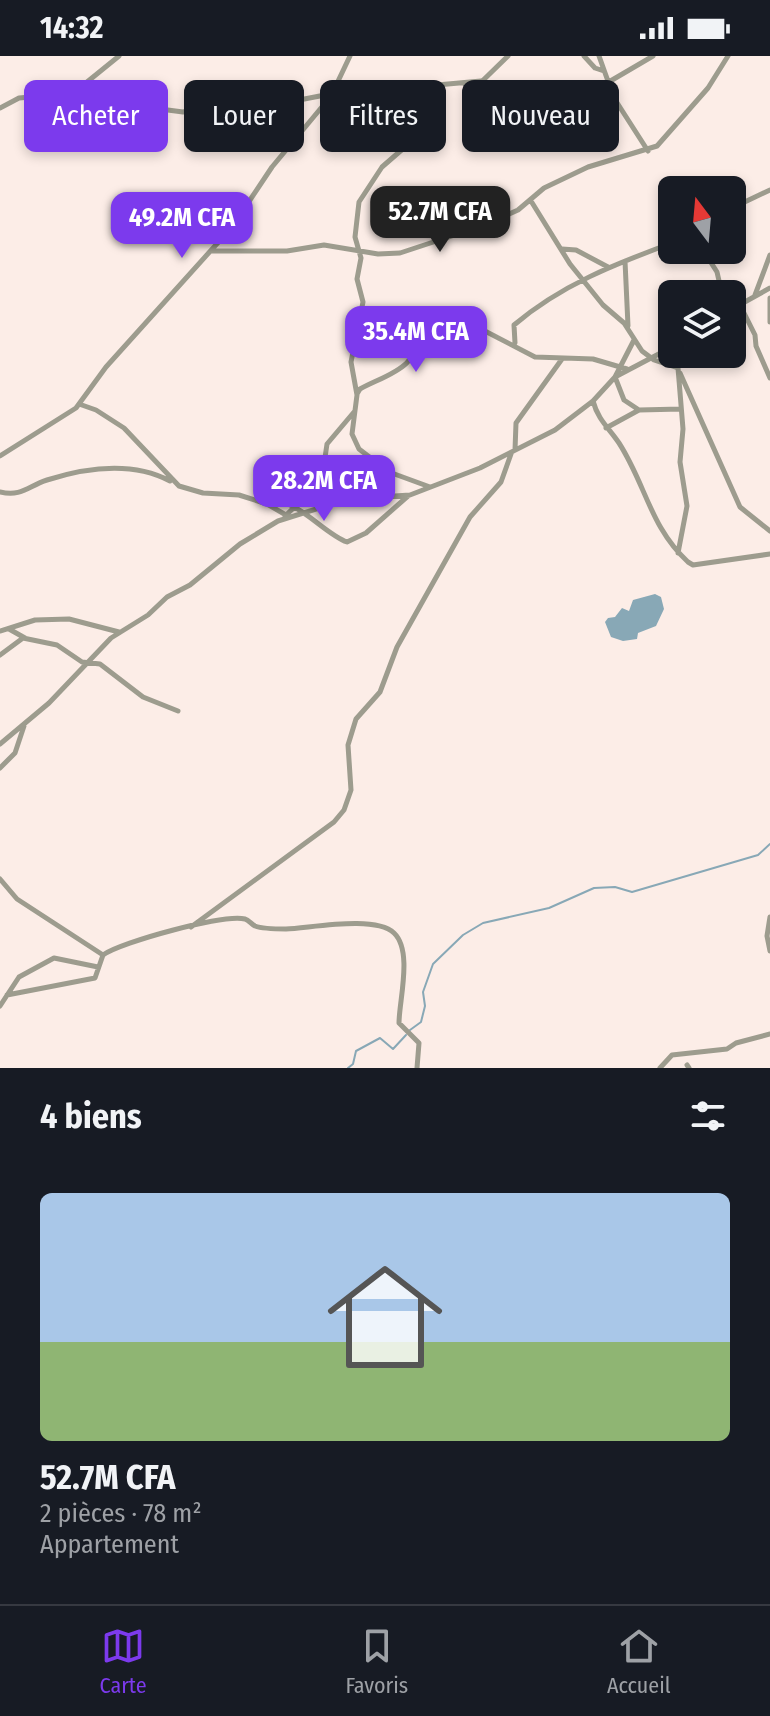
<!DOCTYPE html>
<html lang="fr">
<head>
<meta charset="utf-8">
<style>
	body { margin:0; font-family:"Fira Sans Condensed",sans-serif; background:#242831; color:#f1f3f6; height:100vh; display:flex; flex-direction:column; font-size:30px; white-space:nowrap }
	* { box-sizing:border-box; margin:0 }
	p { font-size:26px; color:#9ea1a6 }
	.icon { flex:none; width:44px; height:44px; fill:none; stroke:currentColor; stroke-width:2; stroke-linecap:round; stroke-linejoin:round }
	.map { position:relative; height:1012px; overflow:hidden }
	.panel { display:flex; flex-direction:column; background:#171b24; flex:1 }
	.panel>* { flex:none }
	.hud { position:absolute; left:24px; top:24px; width:722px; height:72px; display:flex; gap:16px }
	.needle { width:52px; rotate:344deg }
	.tools { position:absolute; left:658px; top:120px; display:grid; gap:16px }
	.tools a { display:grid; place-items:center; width:88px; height:88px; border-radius:12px; background:#171b24; box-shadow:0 4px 12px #0003; font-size:40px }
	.price { position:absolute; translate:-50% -68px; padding:0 18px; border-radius:16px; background:#7c3aed; color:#fff; font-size:26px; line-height:52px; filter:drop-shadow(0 2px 4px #0008) }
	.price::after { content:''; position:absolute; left:50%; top:48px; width:24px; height:18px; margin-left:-12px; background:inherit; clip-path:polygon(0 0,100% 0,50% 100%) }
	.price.on { background:#222; color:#fff }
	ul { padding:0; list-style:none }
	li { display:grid; align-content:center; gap:16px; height:424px; padding:0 40px }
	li+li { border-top:2px solid #363941 }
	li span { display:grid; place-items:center; height:248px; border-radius:12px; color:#555 }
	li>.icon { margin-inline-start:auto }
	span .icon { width:144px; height:144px; fill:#fffc; stroke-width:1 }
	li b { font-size:34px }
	h2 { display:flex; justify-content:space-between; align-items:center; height:96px; padding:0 40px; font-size:34px }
	.pill { padding:0 28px; border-radius:12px; background:#171b24; box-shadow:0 4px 12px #0003; font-size:28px; line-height:72px }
	.pill.on { background:#7c3aed; color:#fff }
	.status { display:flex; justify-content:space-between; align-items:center; height:56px; padding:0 40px; background:#171b24; direction:ltr }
	.status svg { height:22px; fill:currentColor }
	.tabs { display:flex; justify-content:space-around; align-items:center; height:112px; border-top:2px solid #363941; background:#171b24; font-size:22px; color:#9ea1a6 }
	.tabs a { display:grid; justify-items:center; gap:4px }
	.tabs .on { color:#7c3aed }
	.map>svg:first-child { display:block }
	.water { fill:#88a8b6 }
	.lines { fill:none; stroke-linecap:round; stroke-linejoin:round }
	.stream { stroke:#88a8b6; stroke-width:2 }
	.minor { stroke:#9d9c8e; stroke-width:5 }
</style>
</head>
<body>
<div class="status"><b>14:32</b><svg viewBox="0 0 49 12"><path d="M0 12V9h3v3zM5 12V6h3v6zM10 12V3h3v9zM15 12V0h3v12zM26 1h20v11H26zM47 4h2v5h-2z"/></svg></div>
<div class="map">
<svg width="770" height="1012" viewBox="0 0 770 1012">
	<rect width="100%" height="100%" fill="#fcede7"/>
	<path class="water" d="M655,538L661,541L664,553L656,570L638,577L637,583L623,585L611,581L605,566L608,562L615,561L622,552L629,555L633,544Z"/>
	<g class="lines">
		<path class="stream" d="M410,974L421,966L425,950L423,936L433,908L463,879L483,867L549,852L594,832L615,831L632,836L758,799L770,788
			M348,1012L353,1008L356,995L380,982L393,993L406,979"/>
		<path class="minor" d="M584,0L595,12L604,15
			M599,0L614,42L648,95
			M464,27L495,67L523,82L575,56L607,27L653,0
			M404,30L401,66L405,91L382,111L359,146L355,181L361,202L357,223L363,246L351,306L357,339L352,378L359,393L389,416L430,431
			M470,37L508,0
			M71,39L119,0
			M0,52L19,42L53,39L183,56L223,47L263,51L387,27L415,31L481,25
			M531,145L570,208L603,249L624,267L642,295L654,304L678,312L683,373L680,406L687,450L678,497
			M732,152L770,134
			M562,193L576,194L608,211
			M703,194L717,216L722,238
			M211,195H287L324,189L378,198L400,197L482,170L518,154L544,132L588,111L657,90L708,32L728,0
			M625,205L628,270
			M755,239L770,199
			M770,242V266
			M740,249L755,279L756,290L770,322
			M732,253L770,232
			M361,262C384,279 382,290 413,275L433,284L481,273L535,301L593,303L627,313
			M634,284L615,321L624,344L639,354
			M515,287L514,269C561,229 615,208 672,187
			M680,317L740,451L770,475
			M357,338L360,333C385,319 425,311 413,275
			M593,345C598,364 609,372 619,387C646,429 650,471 688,506L693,509L770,498
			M79,348L96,354L124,372L179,430L203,437L239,439L267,448L286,459
			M606,372L639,354L681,353
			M515,394L516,367L562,303
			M0,400L76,352L106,311L232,171L272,111L331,40L350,0
			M0,436C22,441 28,430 47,424C88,411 132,405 170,425
			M267,447C293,437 322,477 347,486L366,477L408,440
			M285,460L313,434L323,415L327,388L354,356
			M9,573L25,582
			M0,575L35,564L69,563L119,576
			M0,599L23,582L57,589L82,606L100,608L143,641L178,655
			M0,688L49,647L111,582L148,559L167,541L190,529L240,488L278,465L348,443L410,439L480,412L555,374L593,345L615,321L672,291
			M0,712L15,697L24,670
			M0,823L17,843L103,899L95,922L7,939
			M770,861L767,880L770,895
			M191,871L334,766L344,754L351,734L348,689L356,663L380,636L397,591L470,461L501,426L511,398
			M103,899C121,886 223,858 245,863C249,864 251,868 255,870C263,873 277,873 286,873C311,872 375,859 394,877C413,895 399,945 399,967L419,987L417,1012
			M0,950L19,921L54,902L98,911
			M687,1009L689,1012
			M660,1012L672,999L727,993L736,987L770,978"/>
	</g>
</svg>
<div class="tools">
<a><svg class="needle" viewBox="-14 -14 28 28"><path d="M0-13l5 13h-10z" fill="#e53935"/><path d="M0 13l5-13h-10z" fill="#9ea1a6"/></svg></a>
<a><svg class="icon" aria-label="layers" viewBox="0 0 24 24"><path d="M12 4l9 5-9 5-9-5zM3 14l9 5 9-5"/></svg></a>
</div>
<b class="price on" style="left:440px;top:198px">52.7M CFA</b>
<b class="price" style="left:182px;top:204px">49.2M CFA</b>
<b class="price" style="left:416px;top:318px">35.4M CFA</b>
<b class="price" style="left:324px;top:467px">28.2M CFA</b>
<div class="hud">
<a class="pill on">Acheter</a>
<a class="pill">Louer</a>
<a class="pill">Filtres</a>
<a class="pill">Nouveau</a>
</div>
</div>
<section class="panel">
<h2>4 biens<svg class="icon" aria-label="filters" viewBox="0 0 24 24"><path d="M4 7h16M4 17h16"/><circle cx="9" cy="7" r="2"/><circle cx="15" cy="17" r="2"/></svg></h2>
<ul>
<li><span style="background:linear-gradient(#a9c7e8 60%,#8fb573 0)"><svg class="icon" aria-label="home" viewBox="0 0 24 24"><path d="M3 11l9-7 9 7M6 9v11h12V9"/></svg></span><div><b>52.7M CFA</b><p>2 pièces · 78 m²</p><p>Appartement</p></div></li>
</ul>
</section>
<nav class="tabs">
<a class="on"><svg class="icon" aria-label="map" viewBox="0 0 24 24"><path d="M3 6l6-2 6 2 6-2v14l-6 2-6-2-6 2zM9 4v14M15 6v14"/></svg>Carte</a>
<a><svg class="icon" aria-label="saved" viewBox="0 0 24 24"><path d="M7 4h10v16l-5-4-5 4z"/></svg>Favoris</a>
<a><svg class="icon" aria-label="home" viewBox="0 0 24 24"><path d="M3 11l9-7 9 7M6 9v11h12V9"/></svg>Accueil</a>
</nav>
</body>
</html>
